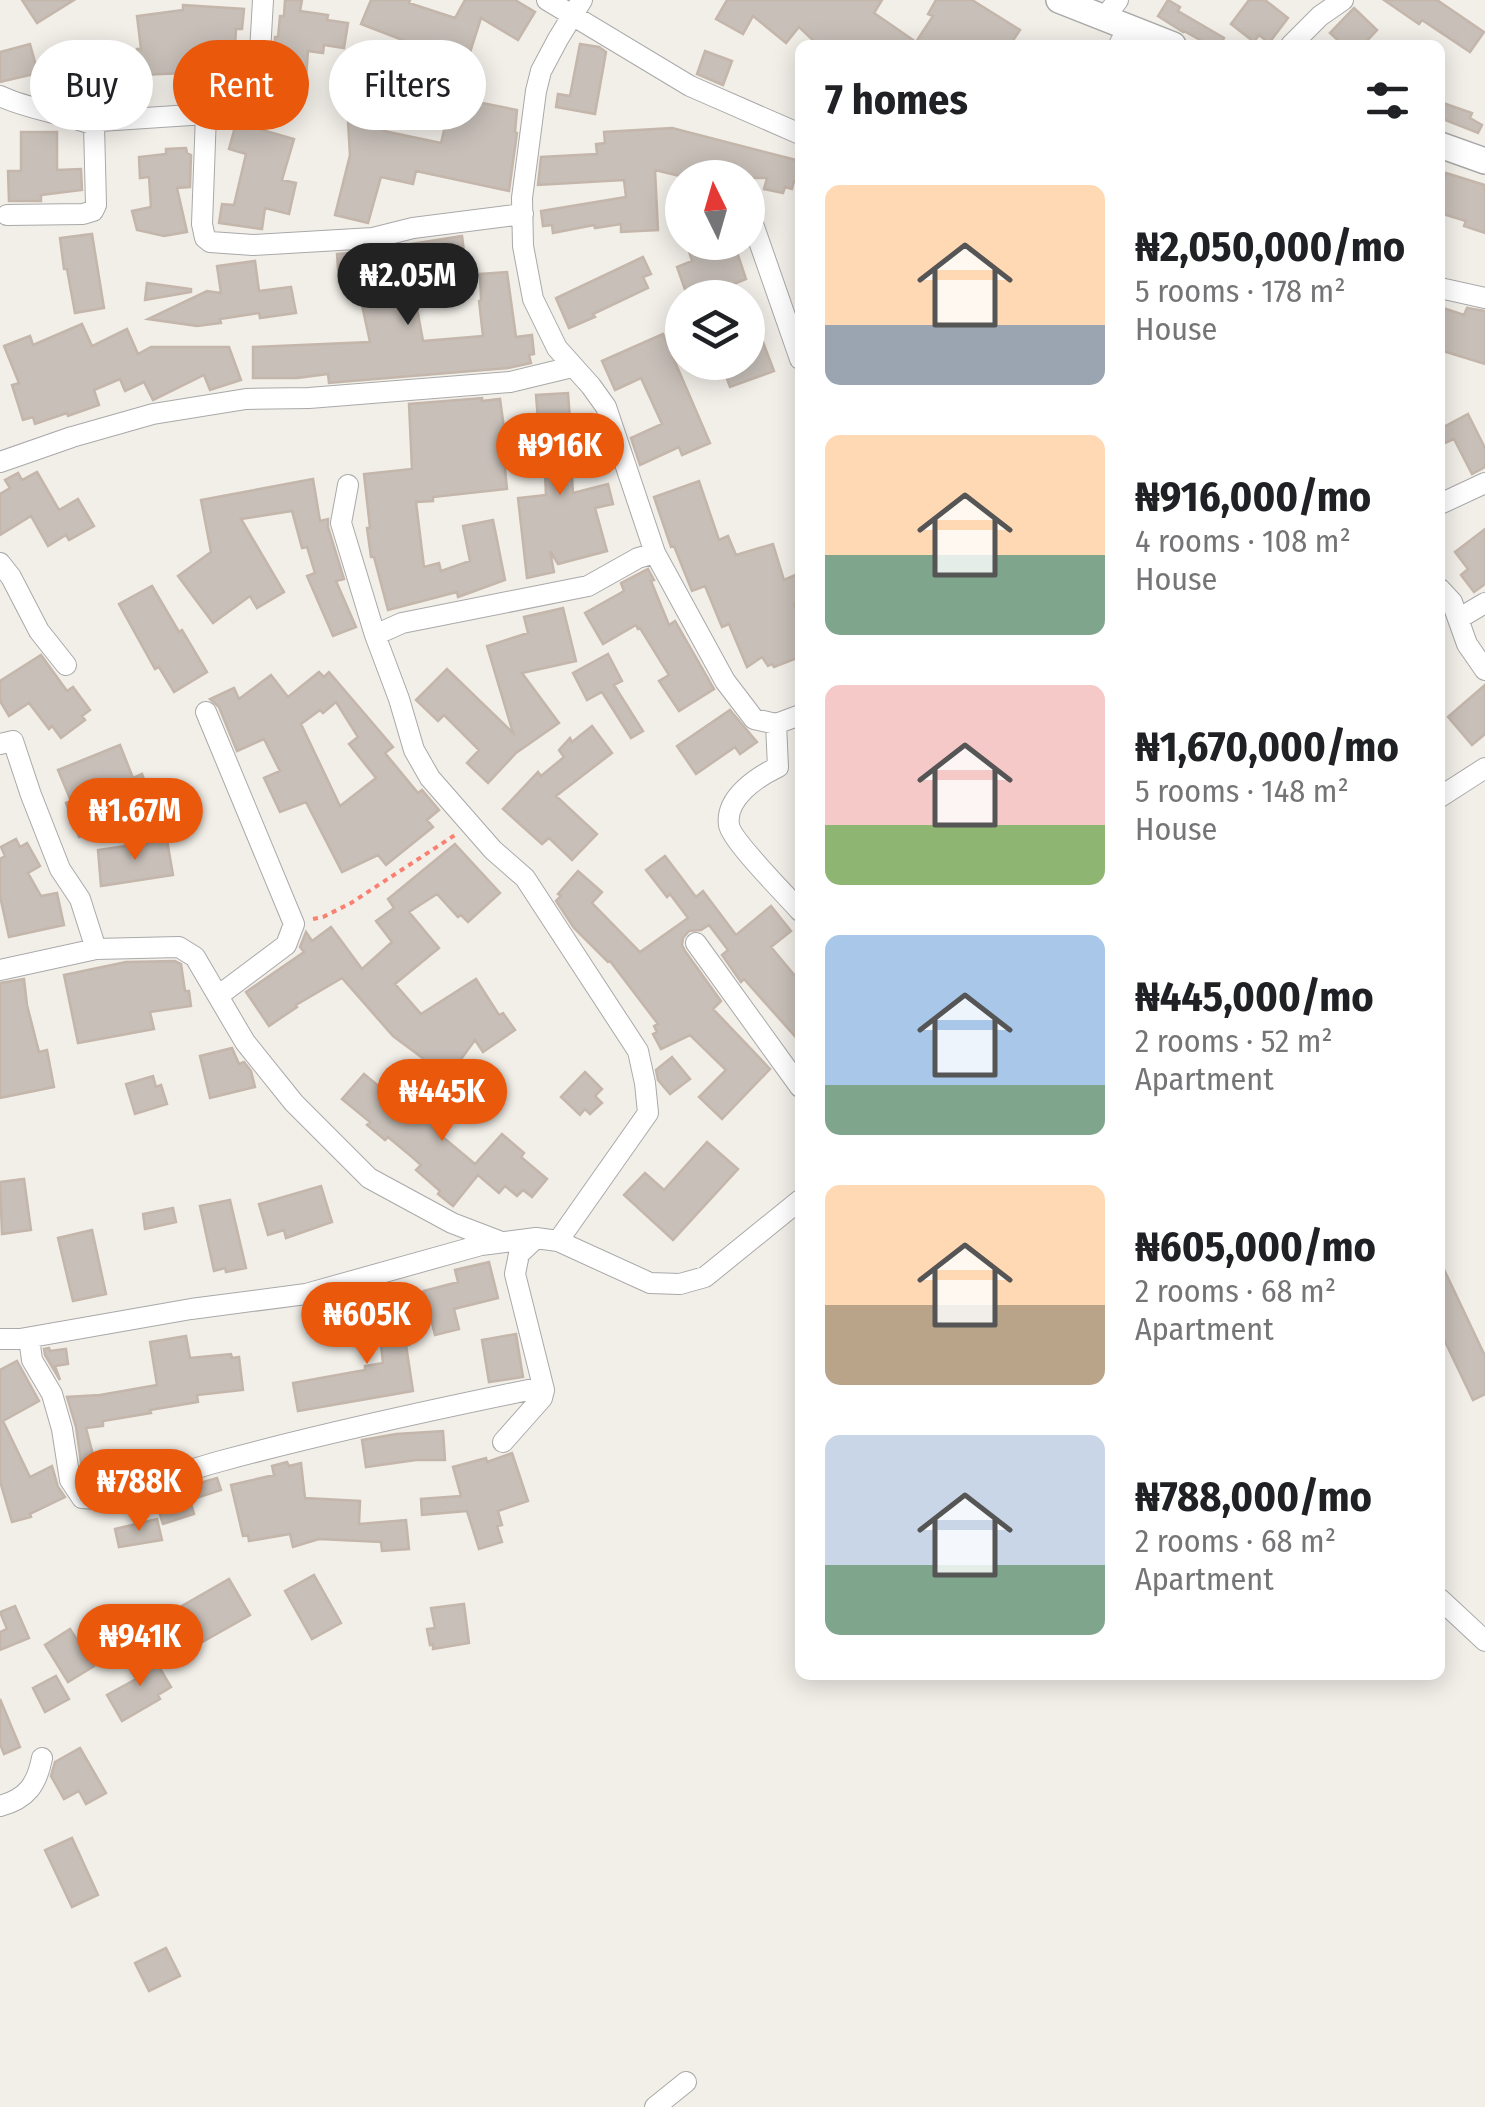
<!DOCTYPE html>
<html lang="en">
<head>
<meta charset="utf-8">
<style>
	body { margin:0; font-family:"Fira Sans Condensed",sans-serif; background:#f6f6f6; color:#202124; height:100vh; display:flex; flex-direction:column; font-size:38px; white-space:nowrap }
	* { box-sizing:border-box; margin:0 }
	p { font-size:32px; color:#757577 }
	.icon { flex:none; width:55px; height:55px; fill:none; stroke:currentColor; stroke-width:2; stroke-linecap:round; stroke-linejoin:round }
	.map { position:relative; flex:1; overflow:hidden }
	.drawer { position:absolute; left:795px; top:40px; width:650px; height:1640px; display:flex; flex-direction:column; background:#fff; border-radius:15px; box-shadow:0 5px 25px #0003 }
	.drawer>* { flex:none }
	.guide { position:absolute; left:30px; top:40px; width:615px; height:90px; display:flex; gap:20px }
	.needle { width:65px; rotate:355deg }
	.controls { position:absolute; left:665px; top:160px; display:grid; gap:20px }
	.controls a { display:grid; place-items:center; width:100px; height:100px; border-radius:50%; background:#fff; box-shadow:0 5px 25px #0003; font-size:50px }
	.price { position:absolute; translate:-50% -85px; padding:0 22px; border-radius:35px; background:#ea580c; color:#fff; font-size:32px; line-height:65px; filter:drop-shadow(0 2px 5px #0008) }
	.price::after { content:''; position:absolute; left:50%; top:60px; width:30px; height:22px; margin-left:-15px; background:inherit; clip-path:polygon(0 0,100% 0,50% 100%) }
	.price.active { background:#222; color:#fff }
	ul { padding:0; list-style:none }
	li { display:flex; align-items:center; gap:30px; height:250px; padding:0 30px }
	li span { display:grid; place-items:center; flex:none; width:280px; height:200px; border-radius:15px; color:#555 }
	li>.icon { margin-inline-start:auto }
	span .icon { width:120px; height:120px; fill:#fffc; stroke-width:1 }
	li b { font-size:42px }
	h2 { display:flex; justify-content:space-between; align-items:center; height:120px; padding:0 30px; font-size:42px }
	.chip { padding:0 35px; border-radius:45px; background:#fff; box-shadow:0 5px 25px #0003; font-size:35px; line-height:90px }
	.chip.active { background:#ea580c; color:#fff }
	.map>svg:first-child { display:block }
	.building { fill:#c7bfb8; stroke:#c4b6ab; stroke-width:2.5; fill-rule:evenodd }
	.lines { fill:none; stroke-linecap:round; stroke-linejoin:round }
	.minor-casing { stroke:#a9a9a9; stroke-width:22 }
	.tertiary-casing { stroke:#a9a9a9; stroke-width:28 }
	.path { stroke:#fa8072; stroke-width:4; stroke-dasharray:5 5; stroke-linecap:butt }
	.minor { stroke:#fff; stroke-width:20 }
	.tertiary { stroke:#fff; stroke-width:25 }
</style>
</head>
<body>
<div class="map">
<svg width="1485" height="2107" viewBox="0 0 1485 2107">
	<rect width="100%" height="100%" fill="#f2efe9"/>
	<path class="building" d="M22,0H74L37,23Z
		M285,0H302L300,11L328,15L327,20L348,23L344,48L324,45L323,53L308,51L305,91L274,89L275,37H278L280,16H284Z
		M371,0H410L409,3L455,18L465,0H515L535,12L518,40L481,18L456,96L402,79L413,44L361,24Z
		M727,0H882L874,13L916,42L933,16L928,14L936,0H972L1020,30L1010,45H818L799,27L786,43L753,16L743,34L716,19Z
		M1168,0L1180,7L1178,11L1224,38L1220,45H1209L1184,31L1183,32L1158,16Z
		M1249,0H1265L1288,18L1269,43L1259,35L1254,42L1231,24Z
		M1384,0H1437L1484,32L1470,52L1422,20L1419,24Z
		M183,5L244,9L242,29H236L235,47L206,45L213,91L191,95L188,73L138,75L137,49H141L137,16L183,10Z
		M1354,8L1377,30L1363,45H1343L1330,33Z
		M30,44L38,73L0,82V52Z
		M580,44L599,47L606,52L595,114L556,107L558,94L570,96Z
		M705,51L732,61L723,85L697,74Z
		M381,85L384,131L441,143L452,97L517,110L515,132L517,133L509,191L416,171L413,184L381,177L368,223L335,215L350,155L346,87Z
		M1440,102L1472,113L1470,118L1482,125L1478,133L1440,118Z
		M242,124L294,139L282,180L296,183L289,214L265,208L262,229L219,223L222,204L234,205L246,154L229,149L235,127L241,129Z
		M672,128L800,161V183L794,181L792,189L785,187L783,193L764,189L767,178H688L655,170L658,230L621,232V224L595,228L594,225L553,233L552,225L543,226L541,211L626,197L624,180L538,185L541,157L597,154L596,144L605,143L604,132Z
		M21,132H57V170L81,169L82,190L41,195V201H9L8,171H21Z
		M186,148L187,153L191,155L190,187L177,188L187,232L164,236L137,230L132,211L151,207L149,177L140,178L139,157L166,154V149Z
		M1446,173L1485,185V233L1464,226L1466,221L1440,213V192Z
		M92,234L104,308L75,313L67,269H64L60,238Z
		M462,236L466,268L411,276L423,341L483,336L479,301L481,300L480,274L507,272L516,337L532,335L534,354L529,355L531,363L508,368L329,383L328,374L297,378H253V347L370,342L355,273L400,263L398,246Z
		M686,242H699L705,257L735,246L746,279L700,298H688L677,267L692,261Z
		M352,253L355,279L339,281L337,254Z
		M643,257L651,274L643,277L648,288L593,314L595,317L569,328L556,298Z
		M255,261L259,291L291,287L296,313L260,318L259,313L220,319L221,323L197,326L148,319L207,291L221,293L217,266Z
		M147,283L191,289V292L145,300Z
		M1440,307L1464,315L1467,308L1485,311V364L1440,350Z
		M82,324L92,346L127,329L138,354L151,347H229L241,380L210,390L204,375L153,400L144,382L125,391L120,379L94,390L99,405L68,416L67,413L35,424L33,417L23,420L12,385L19,383L4,346L30,336L33,345Z
		M663,334L710,443L682,455L679,447L640,465L631,438L662,424L641,378L615,390L602,361Z
		M761,337L774,371L730,387L721,362H748V342Z
		M568,393L571,433L588,432V447L570,448L573,493L608,484L613,504L595,508L607,551L558,564L550,551L554,572L527,578L518,498L546,495L543,432H539L536,395Z
		M482,398V401L500,399L507,449L503,450L507,489L433,497V501L416,502L424,567L439,563L441,571L470,561L463,526L493,520L505,580L458,597L457,592L388,610L374,557H371L367,528H370L364,474L412,469L409,404Z
		M1468,414L1485,448V467L1472,474L1454,439L1440,445V429Z
		M37,472L59,510L78,499L94,526L69,540L66,535L48,546L31,516L0,535V494L10,488L5,480L18,473L22,480Z
		M313,479L320,521L328,519V527L344,579L336,581L356,627L333,636L307,576L315,573L307,547L302,548L292,511L241,519L284,592L257,608L250,596L213,623L178,576L211,552L201,500Z
		M699,481L719,540L728,536L736,555L773,544L784,580L800,573V601L794,604L800,619V657L774,667L772,664L768,666L762,657L747,667L729,624L722,627L705,586L692,591L674,546L671,547L654,497Z
		M1485,529V584L1474,592L1461,575L1468,569L1455,552Z
		M648,569L654,580L651,581L669,625L675,621L714,689L679,711L659,681L669,675L640,628L638,629L636,625L603,644L585,613L624,591L621,583Z
		M152,586L179,632L182,630L207,672L174,692L159,667L155,669L119,604Z
		M563,608L576,661L522,673L559,723L516,753L488,783L467,763L479,750L444,715L438,721L416,700L447,669L513,733L487,646L528,633L524,617Z
		M608,654L622,681L614,685L643,731L631,738L602,692L587,700L573,673Z
		M41,655L67,691L73,687L90,710L82,716L85,720L61,738L52,726L49,729L29,703L9,716L0,701V681Z
		M319,672L324,677L329,672L393,747L385,753L418,793L422,790L439,810L427,820L433,827L386,865L378,855L342,872L306,802L280,812L264,778L280,771L264,739L237,751L219,707L210,699L234,688L239,699L271,675L288,697ZM336,702L358,737L349,744L376,778L340,806L301,724L320,710L323,713Z
		M1485,685V734L1472,745L1448,717Z
		M730,710L757,742L740,754L735,747L696,774L677,746Z
		M592,726L612,753L556,796L597,834L572,860L549,838L542,844L503,809L538,772L541,776L564,757L559,750L570,738L572,742Z
		M120,745L133,778L142,774L154,808L79,837L66,803L71,801L58,770Z
		M16,839L20,847L27,843L40,866L28,873L41,896L57,893L64,925L9,937L0,896V859L5,856L1,847Z
		M167,840L173,875L101,886L98,850Z
		M455,844L500,893L468,922L461,915L458,917L437,894L409,912L439,948L395,984L421,1014L476,979L499,1015L503,1013L515,1030L483,1052L475,1040L448,1077L393,1036L342,978L296,1005L297,1007L269,1026L246,992L304,952L300,947L306,932L312,941L331,927L362,969L392,942L376,921L394,908L388,899Z
		M665,856L696,897L703,891L736,935L771,906L791,931L771,947L800,982V1042L744,979L741,982L722,955L728,950L709,925L701,930L689,931L683,938L682,945L685,951L721,1001L713,1009L770,1069L722,1119L699,1097L726,1070L690,1035L661,1049L653,1034L657,1032L654,1026L658,1024L610,961L608,962L574,928L556,901L561,896L558,894L578,871L602,892L592,903L640,952L688,918L670,894L667,897L646,870Z
		M175,961L181,964L185,991H189L191,1006L150,1012L154,1029L78,1043L64,975L126,962Z
		M24,979L27,1005L39,1052L47,1050L54,1087L0,1098V983Z
		M232,1048L239,1064L244,1062L251,1071L255,1087L210,1098L200,1056Z
		M672,1057L690,1079L670,1094L658,1080L656,1070Z
		M585,1072L602,1089L595,1096L602,1103L590,1114L585,1109L580,1115L561,1097Z
		M364,1074L417,1118L449,1083L463,1095L432,1128L475,1164L502,1134L524,1153L521,1157L547,1179L532,1197L523,1190L517,1196L505,1186L499,1193L478,1175L453,1206L438,1194L440,1191L416,1170L421,1165L412,1157L388,1137L385,1140L367,1125L370,1122L342,1099Z
		M153,1076L156,1087L161,1085L167,1104L135,1114L126,1084Z
		M707,1142L738,1169L673,1240L624,1195L645,1173L664,1190Z
		M24,1179L31,1230L2,1234L0,1182Z
		M321,1186L332,1222L286,1238L284,1230L268,1235L259,1204Z
		M230,1200L246,1268L226,1272L225,1268L214,1271L200,1206Z
		M173,1208L176,1222L145,1229L143,1214Z
		M92,1230L106,1294L73,1301L58,1238Z
		M1440,1261L1485,1356V1394L1473,1400L1440,1331Z
		M489,1262L498,1298L454,1309L459,1329L435,1335L424,1291L458,1282L455,1270Z
		M403,1295L409,1345H406L413,1391L298,1411L293,1383L365,1370V1366L383,1363L376,1298Z
		M516,1334L523,1377L489,1382L482,1340Z
		M186,1336L190,1358L231,1354L232,1358L239,1357L243,1390L197,1395L198,1402L150,1410L151,1413L103,1421V1426L86,1428L96,1466L82,1470L76,1427L67,1397L100,1395L157,1385L150,1342Z
		M49,1348L50,1351L66,1349L68,1364L55,1366L60,1380L45,1355L44,1349Z
		M17,1361L39,1401L3,1421L30,1477L52,1466L58,1487L65,1497L30,1514L31,1517L12,1522L0,1481V1370Z
		M443,1431L445,1460H416L366,1467L362,1440L396,1434Z
		M512,1453L528,1501L498,1511L502,1525L497,1526L502,1542L479,1549L467,1511L422,1515L421,1499L461,1496L453,1467L486,1458L487,1462Z
		M287,1462L289,1466L301,1463L305,1498L360,1501L359,1524L406,1520L409,1549L382,1551L381,1542L319,1539L293,1547L290,1534L249,1541L248,1535L243,1536L231,1485L274,1475L272,1466Z
		M217,1478L221,1490L190,1500L194,1514L163,1524L154,1496Z
		M157,1519L162,1540L119,1547L115,1529Z
		M314,1575L341,1623L312,1639L285,1591Z
		M229,1579L250,1615L188,1650L168,1614Z
		M464,1604L469,1643L433,1649V1644L430,1645L427,1629L435,1628L431,1608Z
		M15,1606L29,1638L0,1650V1632L7,1629L0,1612Z
		M70,1629L94,1666L68,1682L45,1645Z
		M141,1657L145,1664L154,1658L171,1687L158,1695L160,1699L122,1721L107,1695L136,1679L128,1666Z
		M56,1676L69,1699L45,1712L33,1688Z
		M0,1699L20,1747L4,1754L0,1744Z
		M80,1748L106,1793L86,1804L79,1791L64,1799L51,1776L55,1762Z
		M72,1838L98,1895L72,1907L45,1850Z
		M166,1948L180,1976L149,1991L135,1963Z"/>
	<g class="lines">
		<defs>
			<path id="minor" d="M547,0L690,86L800,134
				M582,0L558,39L541,71L536,91L522,198L523,246L533,299L557,348L591,386L606,407L655,553L725,681L754,719L776,724L800,715
				M1104,18L1118,0
				M1119,45L1129,26
				M1291,45L1320,16L1343,0
				M0,96C30,110 63,113 94,125L100,121L206,114L239,102L249,93L259,70L263,0
				M206,114L202,224L205,238L210,242L253,245L373,238L413,228L523,214
				M7,215L83,214L93,211L96,205L94,125
				M753,224L800,359
				M1440,288L1485,298
				M0,462L72,437L153,414L246,399L309,398L510,382L572,367
				M348,485L341,523L375,635L399,699L414,750L430,778L493,850L525,878L638,1051L645,1083L648,1113L558,1241
				M1440,504L1485,483
				M0,563L11,577L39,631L66,665
				M1440,589L1452,602L1467,644L1485,670
				M1458,619L1485,603
				M375,635L402,623L588,586L638,558L655,553
				M206,712L294,924L286,945L218,996
				M776,724L778,767C757,777 725,798 729,825C731,840 787,896 800,911
				M0,744L13,741L31,795L60,869L80,899L96,949
				M1440,797L1485,768
				M696,943L800,1087
				M0,970L96,949L179,947L195,957L245,1042L294,1103L369,1178L452,1223L499,1241
				M29,1338L32,1360L52,1394L62,1429L70,1480L82,1498L97,1499C139,1488 180,1472 221,1461C328,1432 435,1409 543,1387
				M0,1339H20L191,1309L306,1294L481,1245L536,1238L558,1241L650,1283L680,1284L705,1277L800,1200
				M503,1442L542,1398L544,1390L515,1274L519,1254L536,1238
				M1440,1599L1485,1641
				M0,1806C27,1799 37,1784 42,1758
				M655,2107L686,2082"/>
			<path id="tertiary" d="M1059,0L1173,45
				M1440,145L1485,161"/>
		</defs>
		<use href="#minor" class="minor-casing"/>
		<use href="#tertiary" class="tertiary-casing"/>
		<path class="path" d="M313,919L323,917L351,903L455,835"/>
		<use href="#minor" class="minor"/>
		<use href="#tertiary" class="tertiary"/>
	</g>
</svg>
<div class="controls">
<a><svg class="needle" viewBox="-14 -14 28 28"><path d="M0-13l5 13h-10z" fill="#e53935"/><path d="M0 13l5-13h-10z" fill="#757577"/></svg></a>
<a><svg class="icon" aria-label="layers" viewBox="0 0 24 24"><path d="M12 4l9 5-9 5-9-5zM3 14l9 5 9-5"/></svg></a>
</div>
<b class="price active" style="left:408px;top:328px">₦2.05M</b>
<b class="price" style="left:560px;top:498px">₦916K</b>
<b class="price" style="left:135px;top:863px">₦1.67M</b>
<b class="price" style="left:442px;top:1144px">₦445K</b>
<b class="price" style="left:367px;top:1367px">₦605K</b>
<b class="price" style="left:139px;top:1534px">₦788K</b>
<b class="price" style="left:140px;top:1689px">₦941K</b>
<div class="guide">
<a class="chip">Buy</a>
<a class="chip active">Rent</a>
<a class="chip">Filters</a>
</div>
<section class="drawer">
<h2>7 homes<svg class="icon" aria-label="filters" viewBox="0 0 24 24"><path d="M4 7h16M4 17h16"/><circle cx="9" cy="7" r="2"/><circle cx="15" cy="17" r="2"/></svg></h2>
<ul>
<li><span style="background:linear-gradient(#ffd9b3 70%,#9aa5b1 0)"><svg class="icon" aria-label="home" viewBox="0 0 24 24"><path d="M3 11l9-7 9 7M6 9v11h12V9"/></svg></span><div><b>₦2,050,000/mo</b><p>5 rooms · 178 m²</p><p>House</p></div></li>
<li><span style="background:linear-gradient(#ffd9b3 60%,#7fa58c 0)"><svg class="icon" aria-label="home" viewBox="0 0 24 24"><path d="M3 11l9-7 9 7M6 9v11h12V9"/></svg></span><div><b>₦916,000/mo</b><p>4 rooms · 108 m²</p><p>House</p></div></li>
<li><span style="background:linear-gradient(#f6c9c9 70%,#8fb573 0)"><svg class="icon" aria-label="home" viewBox="0 0 24 24"><path d="M3 11l9-7 9 7M6 9v11h12V9"/></svg></span><div><b>₦1,670,000/mo</b><p>5 rooms · 148 m²</p><p>House</p></div></li>
<li><span style="background:linear-gradient(#a9c7e8 75%,#7fa58c 0)"><svg class="icon" aria-label="home" viewBox="0 0 24 24"><path d="M3 11l9-7 9 7M6 9v11h12V9"/></svg></span><div><b>₦445,000/mo</b><p>2 rooms · 52 m²</p><p>Apartment</p></div></li>
<li><span style="background:linear-gradient(#ffd9b3 60%,#b9a48a 0)"><svg class="icon" aria-label="home" viewBox="0 0 24 24"><path d="M3 11l9-7 9 7M6 9v11h12V9"/></svg></span><div><b>₦605,000/mo</b><p>2 rooms · 68 m²</p><p>Apartment</p></div></li>
<li><span style="background:linear-gradient(#c9d6e8 65%,#7fa58c 0)"><svg class="icon" aria-label="home" viewBox="0 0 24 24"><path d="M3 11l9-7 9 7M6 9v11h12V9"/></svg></span><div><b>₦788,000/mo</b><p>2 rooms · 68 m²</p><p>Apartment</p></div></li>
</ul>
</section>
</div>
</body>
</html>
